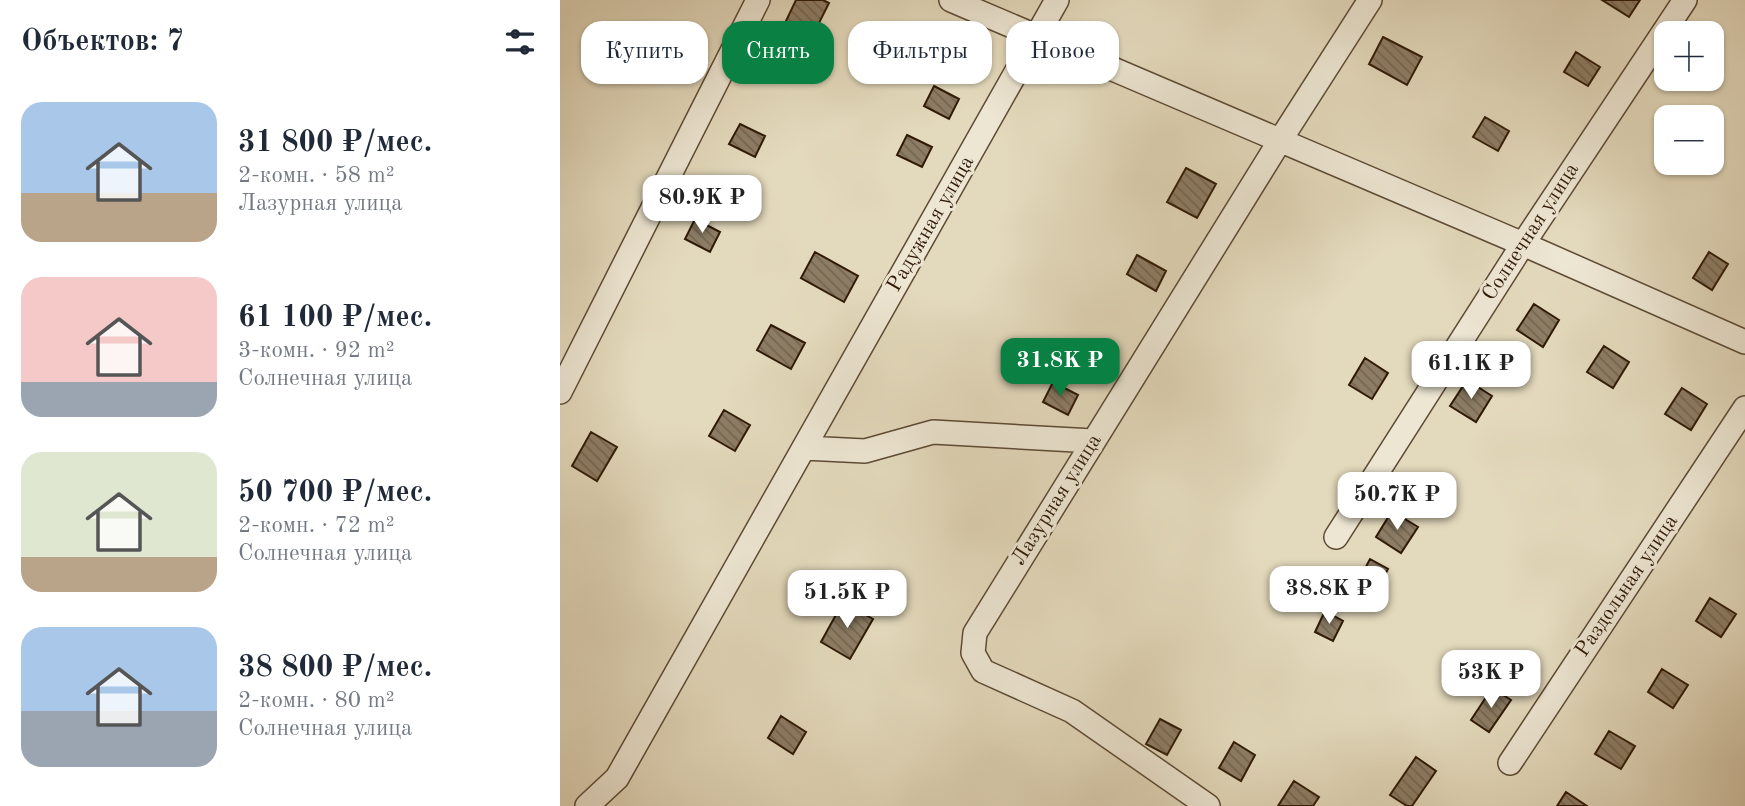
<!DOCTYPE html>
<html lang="ru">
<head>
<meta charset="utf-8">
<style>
	body { margin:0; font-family:"Old Standard TT",serif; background:#f2f2f3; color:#1f2937; height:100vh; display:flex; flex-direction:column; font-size:26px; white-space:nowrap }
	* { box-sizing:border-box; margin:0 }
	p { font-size:23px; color:#747a83 }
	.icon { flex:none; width:38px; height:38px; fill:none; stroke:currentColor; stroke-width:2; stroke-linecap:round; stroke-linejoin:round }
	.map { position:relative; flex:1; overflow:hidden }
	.panel { display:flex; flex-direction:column; background:#fff; width:560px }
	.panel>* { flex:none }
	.top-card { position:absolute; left:21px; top:21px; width:665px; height:63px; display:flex; gap:14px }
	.buttons { position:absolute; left:1094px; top:21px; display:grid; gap:14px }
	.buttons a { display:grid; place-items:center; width:70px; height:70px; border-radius:14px; background:#fff; box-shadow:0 2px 5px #0004; font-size:35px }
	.price { position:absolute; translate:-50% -60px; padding:0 16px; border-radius:14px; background:#fff; color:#222; font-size:23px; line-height:46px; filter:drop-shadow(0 2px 4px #0008) }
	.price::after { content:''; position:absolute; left:50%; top:42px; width:21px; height:16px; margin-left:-10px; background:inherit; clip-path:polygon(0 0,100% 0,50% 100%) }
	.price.current { background:#0b8043; color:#fff }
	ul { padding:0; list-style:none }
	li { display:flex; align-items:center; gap:21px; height:175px; padding:0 21px }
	li span { display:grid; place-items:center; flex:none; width:196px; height:140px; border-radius:21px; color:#555 }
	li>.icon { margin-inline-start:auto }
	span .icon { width:84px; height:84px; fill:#fffc; stroke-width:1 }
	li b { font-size:30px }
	h2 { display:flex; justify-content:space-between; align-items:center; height:84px; padding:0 21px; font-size:30px }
	.pill { padding:0 24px; border-radius:21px; background:#fff; box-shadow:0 2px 5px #0004; font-size:24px; line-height:63px }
	.pill.current { background:#0b8043; color:#fff }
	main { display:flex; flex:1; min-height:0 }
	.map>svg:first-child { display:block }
	.building { fill:url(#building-back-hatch); stroke:#301a07; stroke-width:2 }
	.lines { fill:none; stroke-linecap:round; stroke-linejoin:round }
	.minor-casing { stroke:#5d4a34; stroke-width:26 }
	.minor { stroke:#ede6d3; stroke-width:23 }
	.labels { text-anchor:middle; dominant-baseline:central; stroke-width:6; stroke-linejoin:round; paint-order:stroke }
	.street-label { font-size:21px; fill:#301a07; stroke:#ede6d3 }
</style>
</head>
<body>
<main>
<section class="panel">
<h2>Объектов: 7<svg class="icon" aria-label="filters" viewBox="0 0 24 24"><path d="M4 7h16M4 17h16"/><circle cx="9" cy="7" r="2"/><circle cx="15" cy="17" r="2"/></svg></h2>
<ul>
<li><span style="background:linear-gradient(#a9c7e8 65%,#b9a48a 0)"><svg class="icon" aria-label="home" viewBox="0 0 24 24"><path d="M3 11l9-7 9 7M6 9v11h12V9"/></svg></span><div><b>31 800 ₽/мес.</b><p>2-комн. · 58 m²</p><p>Лазурная улица</p></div></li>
<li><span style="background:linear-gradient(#f6c9c9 75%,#9aa5b1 0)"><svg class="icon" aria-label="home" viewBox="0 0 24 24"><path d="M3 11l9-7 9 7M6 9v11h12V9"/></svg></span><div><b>61 100 ₽/мес.</b><p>3-комн. · 92 m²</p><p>Солнечная улица</p></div></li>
<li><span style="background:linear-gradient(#dfe7d0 75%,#b9a48a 0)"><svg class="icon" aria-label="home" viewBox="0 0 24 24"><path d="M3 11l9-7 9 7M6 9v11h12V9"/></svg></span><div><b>50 700 ₽/мес.</b><p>2-комн. · 72 m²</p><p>Солнечная улица</p></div></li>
<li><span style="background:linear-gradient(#a9c7e8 60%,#9aa5b1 0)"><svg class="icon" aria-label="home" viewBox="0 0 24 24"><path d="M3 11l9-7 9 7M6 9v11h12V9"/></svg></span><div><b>38 800 ₽/мес.</b><p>2-комн. · 80 m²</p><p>Солнечная улица</p></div></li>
</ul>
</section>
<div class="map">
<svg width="1185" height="806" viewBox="0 0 1185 806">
	<defs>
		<pattern id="building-back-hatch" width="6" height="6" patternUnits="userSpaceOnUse" patternTransform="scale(1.75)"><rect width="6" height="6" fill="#8d7d65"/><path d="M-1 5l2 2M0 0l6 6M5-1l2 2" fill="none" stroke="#746651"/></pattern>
	</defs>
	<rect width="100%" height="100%" fill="#e3d9bc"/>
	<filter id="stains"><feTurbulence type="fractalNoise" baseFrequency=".00286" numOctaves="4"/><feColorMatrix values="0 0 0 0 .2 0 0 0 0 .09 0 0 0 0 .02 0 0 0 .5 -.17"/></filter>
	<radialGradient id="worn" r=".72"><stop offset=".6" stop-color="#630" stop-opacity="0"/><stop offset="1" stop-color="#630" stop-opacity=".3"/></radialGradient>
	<path class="building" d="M236,0H263L269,3L252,37L225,23Z
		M1042,0H1080L1069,17Z
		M823,37L862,57L847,85L809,64Z
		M1016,52L1040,67L1028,86L1004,72Z
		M374,86L399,99L389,119L364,106Z
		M925,117L949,131L938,151L913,137Z
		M180,124L205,136L195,157L169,144Z
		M347,135L372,147L362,167L337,155Z
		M626,168L656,184L637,218L607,202Z
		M135,219L160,232L150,252L125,239Z
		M255,252L298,276L284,302L241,278Z
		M1149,252L1168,264L1152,290L1133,278Z
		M577,255L606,271L596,291L567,274Z
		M974,304L999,320L983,347L957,330Z
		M211,325L245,343L231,369L197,350Z
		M1044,346L1069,362L1053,388L1027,372Z
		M805,358L828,373L812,399L789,385Z
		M907,380L932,396L916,422L890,406Z
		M493,382L518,395L508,415L483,402Z
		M1122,388L1147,404L1131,430L1105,414Z
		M164,410L190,425L175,451L149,436Z
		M31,432L57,447L37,481L12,466Z
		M832,511L858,527L841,553L816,537Z
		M810,559L828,569L820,584L802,574Z
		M1150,598L1176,614L1161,637L1136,621Z
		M283,602L313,619L290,659L261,642Z
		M765,611L783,621L773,641L755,632Z
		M1102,669L1128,685L1113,708L1088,692Z
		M932,688L951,700L929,732L911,720Z
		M221,716L246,732L233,754L208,738Z
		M600,719L621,730L607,755L586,744Z
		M1049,731L1075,746L1061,769L1035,754Z
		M674,742L695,755L681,781L659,768Z
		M856,757L876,771L852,806H847L830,795Z
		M734,781L759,797L753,806H718Z
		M1006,792L1027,806H997Z"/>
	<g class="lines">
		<defs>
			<path id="minor" d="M391,0L963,244L1185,342
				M0,392L198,0
				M244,448L305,451L373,432L533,441
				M776,537L963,244L1125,0
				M950,763L1185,408
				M27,806L57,778L497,0
				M648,806L512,711L423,671L413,653L415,633L721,139L810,0"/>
		</defs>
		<use href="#minor" class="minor-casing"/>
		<use href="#minor" class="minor"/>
	</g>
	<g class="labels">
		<g class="street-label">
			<text transform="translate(371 224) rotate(-60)">Радужная улица</text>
			<text transform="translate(971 232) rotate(-57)">Солнечная улица</text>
			<text transform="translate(497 500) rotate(-58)">Лазурная улица</text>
			<text transform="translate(1067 586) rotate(-56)">Раздольная улица</text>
		</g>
	</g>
	<rect width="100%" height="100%" filter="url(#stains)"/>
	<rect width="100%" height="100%" fill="url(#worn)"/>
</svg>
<div class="buttons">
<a>+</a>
<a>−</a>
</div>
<b class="price" style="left:142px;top:235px">80.9K ₽</b>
<b class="price current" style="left:500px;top:398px">31.8K ₽</b>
<b class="price" style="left:911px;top:401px">61.1K ₽</b>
<b class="price" style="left:837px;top:532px">50.7K ₽</b>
<b class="price" style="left:769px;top:626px">38.8K ₽</b>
<b class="price" style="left:287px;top:630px">51.5K ₽</b>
<b class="price" style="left:931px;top:710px">53K ₽</b>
<div class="top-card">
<a class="pill">Купить</a>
<a class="pill current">Снять</a>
<a class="pill">Фильтры</a>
<a class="pill">Новое</a>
</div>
</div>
</main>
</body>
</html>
